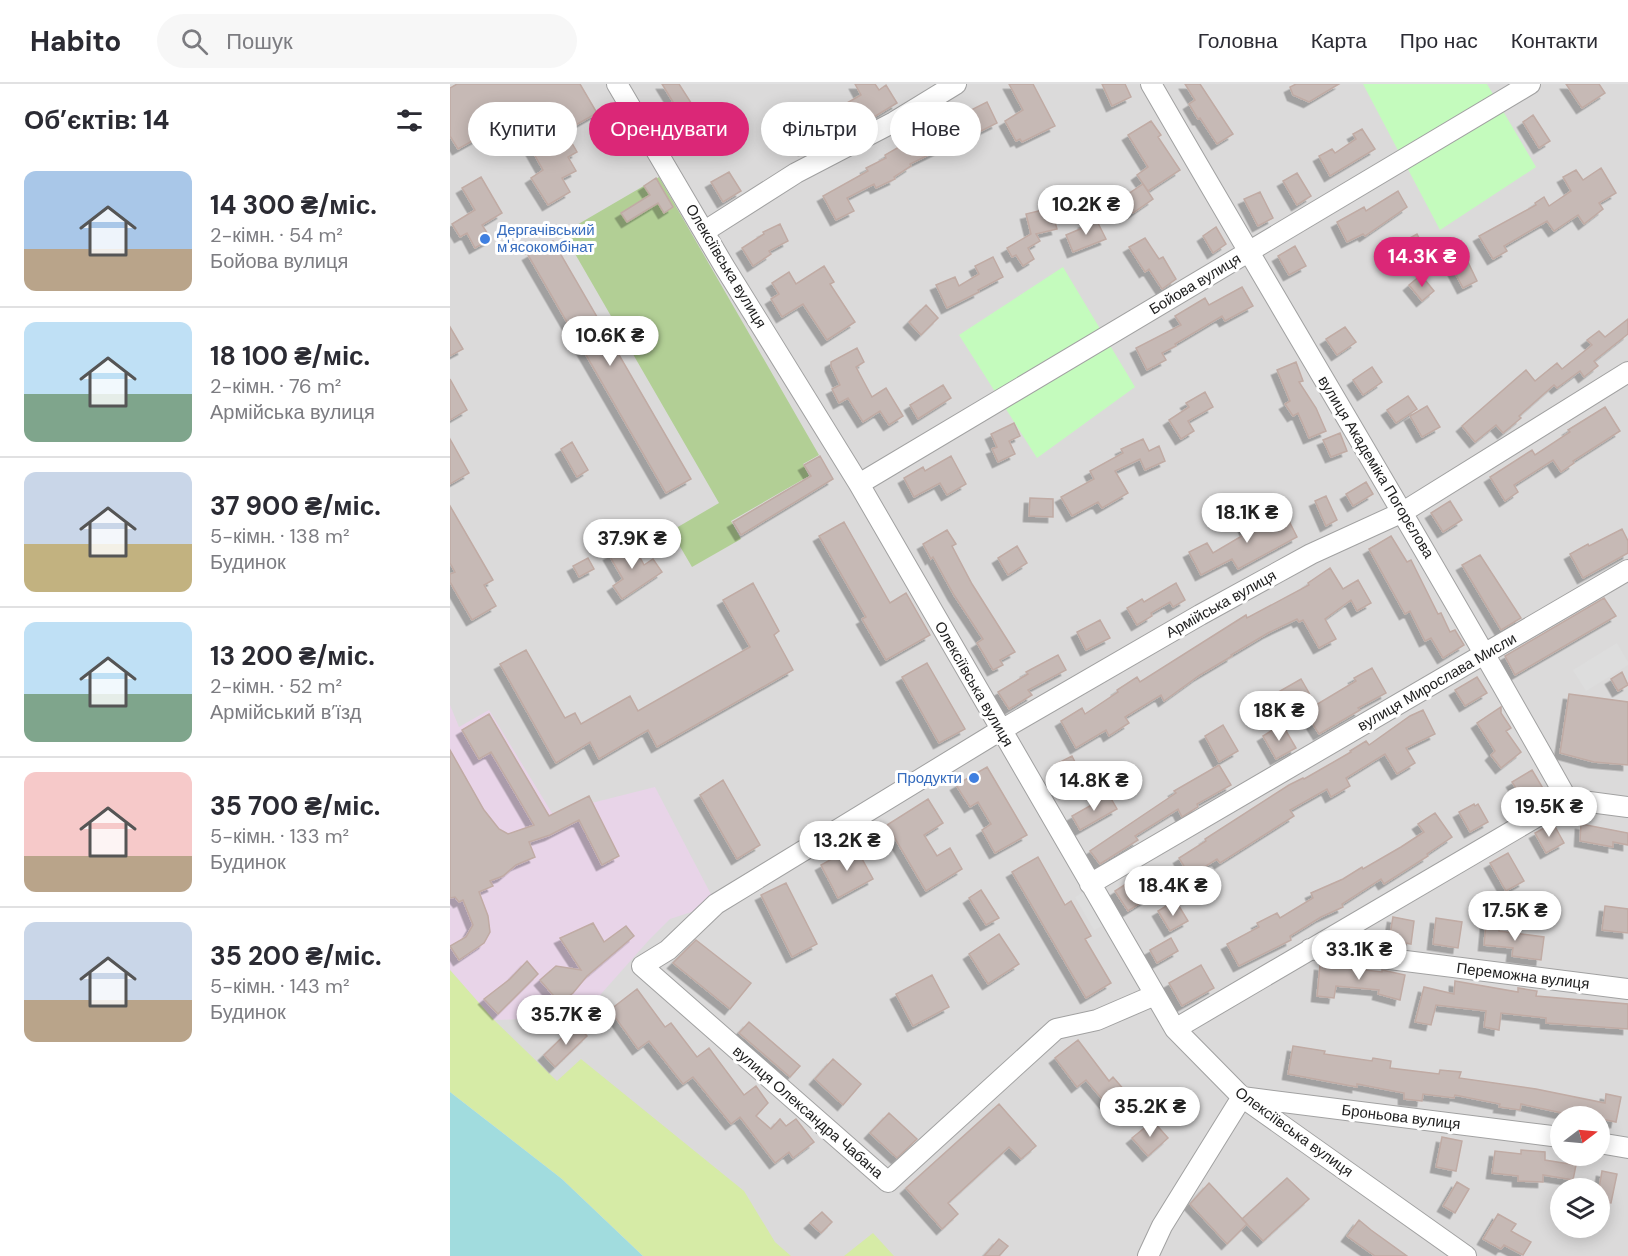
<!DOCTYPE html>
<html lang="uk">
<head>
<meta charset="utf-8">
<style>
	body { margin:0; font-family:"DM Sans",sans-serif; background:#f7f7f7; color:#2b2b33; height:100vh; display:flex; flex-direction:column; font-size:22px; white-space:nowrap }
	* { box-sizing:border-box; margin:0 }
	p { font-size:20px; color:#7c7c81 }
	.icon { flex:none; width:33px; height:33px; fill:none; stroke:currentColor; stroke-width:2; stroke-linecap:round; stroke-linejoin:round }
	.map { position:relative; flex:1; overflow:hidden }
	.side { display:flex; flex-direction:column; background:#fff; width:450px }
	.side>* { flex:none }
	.guide { position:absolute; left:18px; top:18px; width:570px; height:54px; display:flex; gap:12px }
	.needle { width:39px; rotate:74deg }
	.tools { position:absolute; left:1100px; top:1022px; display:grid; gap:12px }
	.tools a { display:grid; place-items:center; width:60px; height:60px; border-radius:50%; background:#fff; box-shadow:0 3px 15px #0003; font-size:30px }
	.price { position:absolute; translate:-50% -51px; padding:0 14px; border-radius:21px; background:#fff; color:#222; font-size:20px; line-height:39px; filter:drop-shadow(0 2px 3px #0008) }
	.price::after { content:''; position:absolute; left:50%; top:36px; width:18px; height:14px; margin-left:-9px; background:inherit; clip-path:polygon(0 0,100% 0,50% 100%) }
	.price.current { background:#db2777; color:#fff }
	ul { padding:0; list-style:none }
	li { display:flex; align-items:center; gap:18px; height:150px; padding:0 24px }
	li+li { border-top:2px solid #e1e1e2 }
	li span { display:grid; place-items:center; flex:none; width:168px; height:120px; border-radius:12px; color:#555 }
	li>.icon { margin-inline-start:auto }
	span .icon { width:72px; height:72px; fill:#fffc; stroke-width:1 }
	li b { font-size:26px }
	h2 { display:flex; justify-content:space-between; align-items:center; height:72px; padding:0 24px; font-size:26px }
	.pill { padding:0 21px; border-radius:27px; background:#fff; box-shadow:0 3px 15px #0003; font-size:21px; line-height:54px }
	.pill.current { background:#db2777; color:#fff }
	header { display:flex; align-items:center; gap:36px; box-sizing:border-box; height:84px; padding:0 30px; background:#fff; border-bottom:2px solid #e1e1e2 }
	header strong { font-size:28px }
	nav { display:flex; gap:33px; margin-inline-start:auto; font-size:21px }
	.search { width:420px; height:54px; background:#f7f7f7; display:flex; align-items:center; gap:15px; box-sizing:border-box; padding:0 21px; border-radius:33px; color:#7c7c81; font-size:22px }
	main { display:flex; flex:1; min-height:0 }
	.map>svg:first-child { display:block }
	.residential { fill:#dbdada; fill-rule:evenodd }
	.industrial { fill:#e8d4e8 }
	.grass { fill:#d6eba6 }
	.forest { fill:#b2cf95 }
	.park { fill:#c4fbbd }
	.parking { fill:#ddd }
	.water { fill:#a1dcde }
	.building { fill:#c6b9b5; stroke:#c0aba4; stroke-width:1.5; filter:url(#shadow) }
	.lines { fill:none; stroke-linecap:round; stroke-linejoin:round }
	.minor-casing { stroke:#a1a1a1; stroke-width:22 }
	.minor { stroke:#fff; stroke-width:20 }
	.shop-dot { fill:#3f7fe0; stroke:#fff; stroke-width:2 }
	.labels { text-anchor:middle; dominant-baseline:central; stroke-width:6; stroke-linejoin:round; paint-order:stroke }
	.shop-label { font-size:15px; fill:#366cbe; stroke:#fff; text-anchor:start }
	.street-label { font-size:15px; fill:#1d1d1d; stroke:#fff }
</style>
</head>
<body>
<header>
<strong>Habito</strong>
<div class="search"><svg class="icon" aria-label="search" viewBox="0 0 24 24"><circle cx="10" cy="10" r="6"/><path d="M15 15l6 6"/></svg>Пошук</div>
<nav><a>Головна</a><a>Карта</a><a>Про нас</a><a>Контакти</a></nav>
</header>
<main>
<section class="side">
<h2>Об’єктів: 14<svg class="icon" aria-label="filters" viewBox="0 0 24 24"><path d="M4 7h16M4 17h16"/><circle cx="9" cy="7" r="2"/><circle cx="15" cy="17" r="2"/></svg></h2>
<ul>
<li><span style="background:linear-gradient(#a9c7e8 65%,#b9a48a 0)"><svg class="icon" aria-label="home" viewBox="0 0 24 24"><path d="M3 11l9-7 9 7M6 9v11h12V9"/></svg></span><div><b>14 300 ₴/міс.</b><p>2-кімн. · 54 m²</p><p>Бойова вулиця</p></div></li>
<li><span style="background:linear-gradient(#bfe0f5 60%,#7fa58c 0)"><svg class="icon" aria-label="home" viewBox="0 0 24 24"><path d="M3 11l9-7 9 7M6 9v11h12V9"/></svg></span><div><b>18 100 ₴/міс.</b><p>2-кімн. · 76 m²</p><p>Армійська вулиця</p></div></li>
<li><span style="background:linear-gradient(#c9d6e8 60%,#c2b280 0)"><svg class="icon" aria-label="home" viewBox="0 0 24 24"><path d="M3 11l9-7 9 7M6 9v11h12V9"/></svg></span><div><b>37 900 ₴/міс.</b><p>5-кімн. · 138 m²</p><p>Будинок</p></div></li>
<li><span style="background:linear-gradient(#bfe0f5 60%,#7fa58c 0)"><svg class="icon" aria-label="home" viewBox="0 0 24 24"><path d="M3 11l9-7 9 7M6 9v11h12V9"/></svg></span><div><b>13 200 ₴/міс.</b><p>2-кімн. · 52 m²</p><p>Армійський в’їзд</p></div></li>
<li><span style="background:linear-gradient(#f6c9c9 70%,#b9a48a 0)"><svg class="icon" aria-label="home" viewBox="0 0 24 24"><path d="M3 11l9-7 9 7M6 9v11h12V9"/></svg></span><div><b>35 700 ₴/міс.</b><p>5-кімн. · 133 m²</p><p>Будинок</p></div></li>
<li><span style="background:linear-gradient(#c9d6e8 65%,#b9a48a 0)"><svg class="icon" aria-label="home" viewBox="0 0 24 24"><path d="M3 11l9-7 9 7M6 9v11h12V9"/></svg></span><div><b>35 200 ₴/міс.</b><p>5-кімн. · 143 m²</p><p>Будинок</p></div></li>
</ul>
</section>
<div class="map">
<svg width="1178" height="1172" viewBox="0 0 1178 1172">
	<defs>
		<filter id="shadow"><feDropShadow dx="-5.5" dy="5.5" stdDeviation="0" flood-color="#0004"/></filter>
	</defs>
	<rect width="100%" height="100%" fill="#eee8e2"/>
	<path class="residential" d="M0,0H1178V486L1029,575L1112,721L1178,732V1172H288L0,914ZM1110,1032H1149V1071H1110ZM1110,1104H1149V1143H1110Z
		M1178,493V722L1122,714L1042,573Z"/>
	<path class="industrial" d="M0,621L9,643L39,626L102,729L205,703L266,820L220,835L199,856L135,928L113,934L44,936L0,886Z"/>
	<path class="grass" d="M0,886L44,936L107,997L131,975L294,1107L325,1158L341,1172H193L112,1095L0,1008Z
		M423,1149L444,1172H394Z"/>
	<path class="forest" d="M209,93L369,371L353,380L359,392L281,437L291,455L242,483L221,447L269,419L113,149Z"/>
	<path class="park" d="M913,0H1037L1086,83L990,146Z
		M613,183L685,303L587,374L509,251Z"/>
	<path class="parking" d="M1167,559L1178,578V581L1136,607L1123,586Z
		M637,806L656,840L644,846L625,813Z"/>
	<path class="water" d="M0,1008L112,1095L193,1172H0Z"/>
	<path class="building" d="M7,0H130L147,29L115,47L127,68L118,73L126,87L112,94L120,108L98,121L81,94L93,86L72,49L49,63L40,47L8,65L0,52V4Z
		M212,0H229L252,36L238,44L234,37L228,40L222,30L228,26Z
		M405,0H425L429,6L436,1L447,19L424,33L420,27L391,44L381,28L411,11Z
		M559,0H583L605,42L572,58L570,55L566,57L555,37L573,26Z
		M652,0H675L681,13L662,22Z
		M735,0H750L783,50L767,60L750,34L748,35L739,20L745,16Z
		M846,0H889L859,18L843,11L840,3Z
		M1116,0H1149L1155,9L1132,24Z
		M537,18L547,39L529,48L519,27Z
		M1083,31L1100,57L1089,64L1073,38Z
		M285,35L294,48L271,63L262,50Z
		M701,37L711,51L708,53L730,86L698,107L687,91L698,83L678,51Z
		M361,42L369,56L354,66L346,51Z
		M485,42L495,63L460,80L461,82L444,93L445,95L426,104L424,100L397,114L404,127L386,136L373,112L418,87L416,84L436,74L435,71Z
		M912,45L925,65L880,92L869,72L882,65L885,69L906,55L903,50Z
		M1151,84L1166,109L1149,119L1153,125L1134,140L1128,131L1104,147L1097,137L1054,162L1057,167L1043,175L1029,152L1086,121L1085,119L1094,113L1099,122L1121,107L1113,93L1126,86L1133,96Z
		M279,88L291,107L273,118L261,98Z
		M847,89L861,112L847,121L833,97Z
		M31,93L52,129L32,141L41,155L25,164L17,149L10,153L2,140L25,126L12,104Z
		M206,94L223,123L214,129L208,119L177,138L171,129L200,111L194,102Z
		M693,100L703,115L683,129L672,114Z
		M948,107L957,123L915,152L913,150L897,158L887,138L914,123L916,127Z
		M810,108L823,134L808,142L794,115Z
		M601,124L607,145L586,150L590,157L578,164L584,175L573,182L566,171L562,173L557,164L581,150L576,130Z
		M646,135L656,155L623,168L616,151L635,143L634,139Z
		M330,140L338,157L319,167L321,170L303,182L292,164L314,150L313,148Z
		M766,143L776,160L763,169L753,152Z
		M967,150L975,165L953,176L945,162Z
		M695,154L709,175L713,173L726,195L712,205L699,185L695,188L679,163Z
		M103,157L241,395L216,409L78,171Z
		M845,162L856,182L839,191L828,172Z
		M543,173L553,193L528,206L529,208L497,224L486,201L505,193L509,202L529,190L525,182Z
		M1016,174L1027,197L1013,204L1001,181Z
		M374,182L384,198L380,200L405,238L377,256L353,220L332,233L321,215L329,210L322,199L339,188L346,200Z
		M971,191L984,207L972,217L959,201Z
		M792,203L803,222L775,237L772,232L725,260L726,262L712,269L716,276L697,286L686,264L731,241L725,232L755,214L759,221Z
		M476,221L488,234L471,251L459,238Z
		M1178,235V250L1144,277L1148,282L1134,293L1130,287L1107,304L1104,301L1069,332L1071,334L1053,349L1046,341L1025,358L1012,342L1076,286L1085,297L1107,279L1112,285L1142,261L1137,256L1149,247L1155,253Z
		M0,243L13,265L0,272Z
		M895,243L906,258L887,271L876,255Z
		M407,264L414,278L406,283L422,313L436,304L453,332L439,341L430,327L413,338L398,314L389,319L382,305L390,301L381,282V278Z
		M846,278L853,297L849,298L866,324L876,347L859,354L848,329L843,332L835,320L840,317L827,286Z
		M922,283L932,298L913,311L903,296Z
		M0,295L17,326L0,336Z
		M493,301L501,314L468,335L460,321Z
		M755,308L763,323L738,337L744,347L731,355L719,336L739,323L736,319Z
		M958,312L967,325L946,339L937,326Z
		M977,322L990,343L972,353L960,332Z
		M1155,323L1170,347L1123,377L1124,379L1111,388L1103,376L1064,401L1068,408L1055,417L1040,393L1082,366L1085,371L1120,348L1118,346Z
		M564,339L570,352L559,357L565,370L548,378L542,365L547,363L541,350Z
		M890,349L897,367L881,373L873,356Z
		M0,355L19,389L0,400Z
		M693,355L699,367L709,362L715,377L695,386L690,375L665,387L678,409L652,424L648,418L622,432L611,413L644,395L640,387L673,369L671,365Z
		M122,358L138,386L127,393L111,365Z
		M370,372L383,395L291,451L283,438L361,392L354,381Z
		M501,372L516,400L497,411L490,399L464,413L454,394L473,383L475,387Z
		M916,398L923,410L903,422L896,410Z
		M876,412L887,436L876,442L865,417Z
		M580,414L603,415V433L579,432Z
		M1000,417L1012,436L993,448L981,429Z
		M0,422L43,496L34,501L46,522L22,536L0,498V490L5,488L0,479Z
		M835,429L847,453L788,485L782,475L751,491L739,468L757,459L763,469L797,449L793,440L811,430L815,439Z
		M394,438L440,519L456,509L480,551L436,576L412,535L416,533L369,452Z
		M1172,445L1178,457V469L1133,494L1120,470L1138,460L1139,462Z
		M497,446L506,460L502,462L522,500L565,568L550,576L553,581L543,586L527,559L533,555L504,511L483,473L481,475L473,460Z
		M941,452L957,478L961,476L988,530L991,529L1000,548L1005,546L1014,561L993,574L981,554L975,557L960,527L955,530L919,465Z
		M182,458L194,481L203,475L212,488L172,515L163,502L173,495L159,471Z
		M567,462L577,479L558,491L548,474Z
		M1030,471L1071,534L1051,546L1012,481Z
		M138,474L144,485L129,493L123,482Z
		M880,484L893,505L908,496L921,519L907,527L901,516L875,535L886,555L869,564L853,536L849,538L847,535L818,549L781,571L782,572L750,591L714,617L711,611L675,633L679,639L659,652L656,646L626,664L611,637L632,624L635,630L668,608L667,606L687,593L690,598L796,531L797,534L859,501L858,499Z
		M303,499L329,547L324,551L343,586L207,663L198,646L149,675L140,658L106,679L50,580L76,566L115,634L125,629L131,640L180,612L188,627L300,563L273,516Z
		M726,499L735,516L723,523L720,518L701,529L702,532L687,541L677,524L692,515L694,518Z
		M1154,514L1166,532L1065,591L1055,572Z
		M650,536L660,554L636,566L627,548Z
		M608,571L616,586L578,606L582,611L559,625L548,608L578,590L576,588Z
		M477,579L515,645L489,659L452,593Z
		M922,584L936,609L908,624L910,626L869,650L857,631L841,641L823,611L851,595L866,621L906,597L904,594Z
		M1172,588L1178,601L1168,607L1161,595Z
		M1027,593L1037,609L1015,622L1005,606Z
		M1119,610L1178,618V681L1144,678L1110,669Z
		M1051,623V629L1061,644L1056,647L1071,668L1051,684L1041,671L1045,667L1027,639Z
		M973,626L985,650L956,664L965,679L947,690L935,670L896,694L900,702L881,713L877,705L840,726L844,732L770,779L767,775L740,792L729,774L756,757L755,755L839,701L853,694L854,695L901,668L900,667L916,657L919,661L960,632Z
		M39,630L99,732L139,712L169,772L152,781L129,736L100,751L79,758L85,773L66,781L53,792L40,797L43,802L29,808L38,832L40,848L34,859L9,876L0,862L16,853L23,841L13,816L9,818L5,813L0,814V666L34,726L49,745L58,750L84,741L41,668L29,675L12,646Z
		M832,640L846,664L826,675L813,652Z
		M773,641L788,667L769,678L755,652Z
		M622,672L636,700L621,709L606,680Z
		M769,681L781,701L747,720L748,723L732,733L728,725L685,752L688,756L650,780L640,767L726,709L724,707Z
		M537,683L577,751L545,769L532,746L541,740L528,718L520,723L506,701Z
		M1082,686L1094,706L1075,718L1062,698Z
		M273,696L310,761L287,775L250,711Z
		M659,711L667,725L630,746L622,732Z
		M478,715L493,739L474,751L487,772L500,764L512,785L476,807L437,741Z
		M1024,720L1025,722L1028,720L1038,738L1020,748L1009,728Z
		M985,729L1002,753L977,770L978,772L934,800L931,795L892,820L893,823L871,833L840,852L841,856L789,882L777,860L809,843L807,839L827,829L830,834L863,814L861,809L893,795L912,783L913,785L951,763L974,748L968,740Z
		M1103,739L1114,759L1096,769L1085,749Z
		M1131,740L1178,749V761L1163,758V763L1130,757Z
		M405,762L423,795L388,814L371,781Z
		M1058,769L1074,797L1056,807L1040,779Z
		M588,773L615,821L621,817L641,852L635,855L661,899L636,914L562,788Z
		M693,789L706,809L678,827L665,807Z
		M336,799L367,860L342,873L311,811Z
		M531,806L549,834L536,841L519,814Z
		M721,819L724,825L729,822L738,837L720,847L708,827Z
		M1155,822L1178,825V849L1152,846Z
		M943,833L964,837L961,860L939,856Z
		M986,834L1012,838L1008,864L983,860Z
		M143,839L154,858L176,842L184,852L137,892L123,909L110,919L90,896L106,882L131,886L110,854Z
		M1036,839L1049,840V847L1094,853L1091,876L1062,872L1063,864L1034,861Z
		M549,850L569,880L538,900L519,870Z
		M721,854L728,867L707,879L700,866Z
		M246,856L301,899L280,925L223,879Z
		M77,877L88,890L48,930L34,915L60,895Z
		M751,881L764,904L732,922L719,899Z
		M870,881L932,888V886L955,891L950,916L928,910L929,906L886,902L884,914L867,912Z
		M482,891L499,923L463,942L446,910Z
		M1005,897L1068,908V904L1087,907L1086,912L1178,920V945L1096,939V934L1051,929L1049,946L1034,943L1036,927L986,921L981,941L965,938L974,903L1004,910Z
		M187,905L215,943L221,939L247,973L259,964L294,1011L306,1002L318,1019L306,1032L321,1045L330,1035L336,1042L346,1035L364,1058L343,1074L339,1068L325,1079L290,1033L281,1040L243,993L233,1000L199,957L188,965L160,926Z
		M299,938L350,982L340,993L289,949Z
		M126,940L137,952L105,983L94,971Z
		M628,956L659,997L663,993L682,1015L664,1029L636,996L627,1003L605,974Z
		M843,962L875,967L874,970L922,977L923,974L941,977L940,984L989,990L990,986L1011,988L1009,994L1086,1005L1155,1019L1156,1010L1171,1013L1166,1038L1151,1035L1152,1032H1126L1071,1020L1070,1026L1049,1023L1050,1020L1005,1011L1004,1014L973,1010L972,1017L954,1015V1009L907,1000V1003L838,990Z
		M383,975L411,1000L393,1021L365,995Z
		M549,1020L586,1062L571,1075L559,1063L498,1119L508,1130L492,1145L456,1104Z
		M439,1029L467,1055L447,1074L420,1049Z
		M703,1037L718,1054L698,1072L682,1054Z
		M992,1053L1012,1057L1006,1087L986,1083Z
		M1071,1066L1095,1068V1076L1126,1081L1123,1096L1093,1091V1098L1068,1097V1092L1042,1089L1045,1067L1071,1070Z
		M1152,1087L1167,1090L1161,1119L1149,1117V1104Z
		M837,1094L859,1115L813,1157L792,1135Z
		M1007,1098L1019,1105L1005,1129L993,1122Z
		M759,1099L797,1140L777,1160L740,1120Z
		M372,1128L382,1138L371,1149L360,1139Z
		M1048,1130L1066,1140L1061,1147L1081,1158L1073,1171L1054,1161L1051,1165L1033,1155Z
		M909,1136L921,1146L957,1172H925L897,1152Z
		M549,1155L558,1162L549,1172H534Z"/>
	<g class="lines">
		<defs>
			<path id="minor" d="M167,0L274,182L409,400L725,945L792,1013L1016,1172
				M701,0C839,239 982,474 1117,715L1178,723
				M255,147L346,89L444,38L506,0
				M409,400L1080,0
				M640,800L1178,486
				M860,865L1178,905
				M705,911L647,936L606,945L438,1098L192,882L218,866L266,820L541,652L750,531L861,470L953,428L1178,288
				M725,945L1117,715
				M1149,1059L1178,1064
				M698,1172L712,1142L792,1013L1110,1053"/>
		</defs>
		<use href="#minor" class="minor-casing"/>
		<use href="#minor" class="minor"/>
	</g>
	<g class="shop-dot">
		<circle cx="35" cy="155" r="6"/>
		<circle cx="524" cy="694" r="6"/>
	</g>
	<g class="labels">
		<g class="shop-label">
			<text x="47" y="146">Дергачівський<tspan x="47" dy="17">м'ясокомбінат</tspan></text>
			<text x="512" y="694" text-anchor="end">Продукти</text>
		</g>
		<g class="street-label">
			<text transform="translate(276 182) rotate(59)">Олексіївська вулиця</text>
			<text transform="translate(745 200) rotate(-31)">Бойова вулиця</text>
			<text transform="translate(926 383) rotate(59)">вулиця Академіка Погорєлова</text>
			<text transform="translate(771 520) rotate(-29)">Армійська вулиця</text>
			<text transform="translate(987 598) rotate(-30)">вулиця Мирослава Мисли</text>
			<text transform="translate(524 600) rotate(60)">Олексіївська вулиця</text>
			<text transform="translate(1073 892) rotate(7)">Переможна вулиця</text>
			<text transform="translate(358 1028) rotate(41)">вулиця Олександра Чабана</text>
			<text transform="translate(951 1033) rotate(7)">Броньова вулиця</text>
			<text transform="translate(844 1048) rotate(36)">Олексіївська вулиця</text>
		</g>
	</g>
</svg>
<div class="tools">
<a><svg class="needle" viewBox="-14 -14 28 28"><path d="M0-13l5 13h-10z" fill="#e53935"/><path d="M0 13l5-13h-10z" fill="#7c7c81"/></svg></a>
<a><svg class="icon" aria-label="layers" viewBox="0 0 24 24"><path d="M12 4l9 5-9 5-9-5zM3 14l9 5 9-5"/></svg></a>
</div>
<b class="price" style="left:636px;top:152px">10.2K ₴</b>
<b class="price current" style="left:972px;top:204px">14.3K ₴</b>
<b class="price" style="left:160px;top:283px">10.6K ₴</b>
<b class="price" style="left:797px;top:460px">18.1K ₴</b>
<b class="price" style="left:182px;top:486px">37.9K ₴</b>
<b class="price" style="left:829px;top:658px">18K ₴</b>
<b class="price" style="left:644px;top:728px">14.8K ₴</b>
<b class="price" style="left:1099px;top:754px">19.5K ₴</b>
<b class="price" style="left:397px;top:788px">13.2K ₴</b>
<b class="price" style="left:723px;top:833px">18.4K ₴</b>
<b class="price" style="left:1065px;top:858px">17.5K ₴</b>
<b class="price" style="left:909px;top:897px">33.1K ₴</b>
<b class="price" style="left:116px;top:962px">35.7K ₴</b>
<b class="price" style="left:700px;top:1054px">35.2K ₴</b>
<div class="guide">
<a class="pill">Купити</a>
<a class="pill current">Орендувати</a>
<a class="pill">Фільтри</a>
<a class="pill">Нове</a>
</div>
</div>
</main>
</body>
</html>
